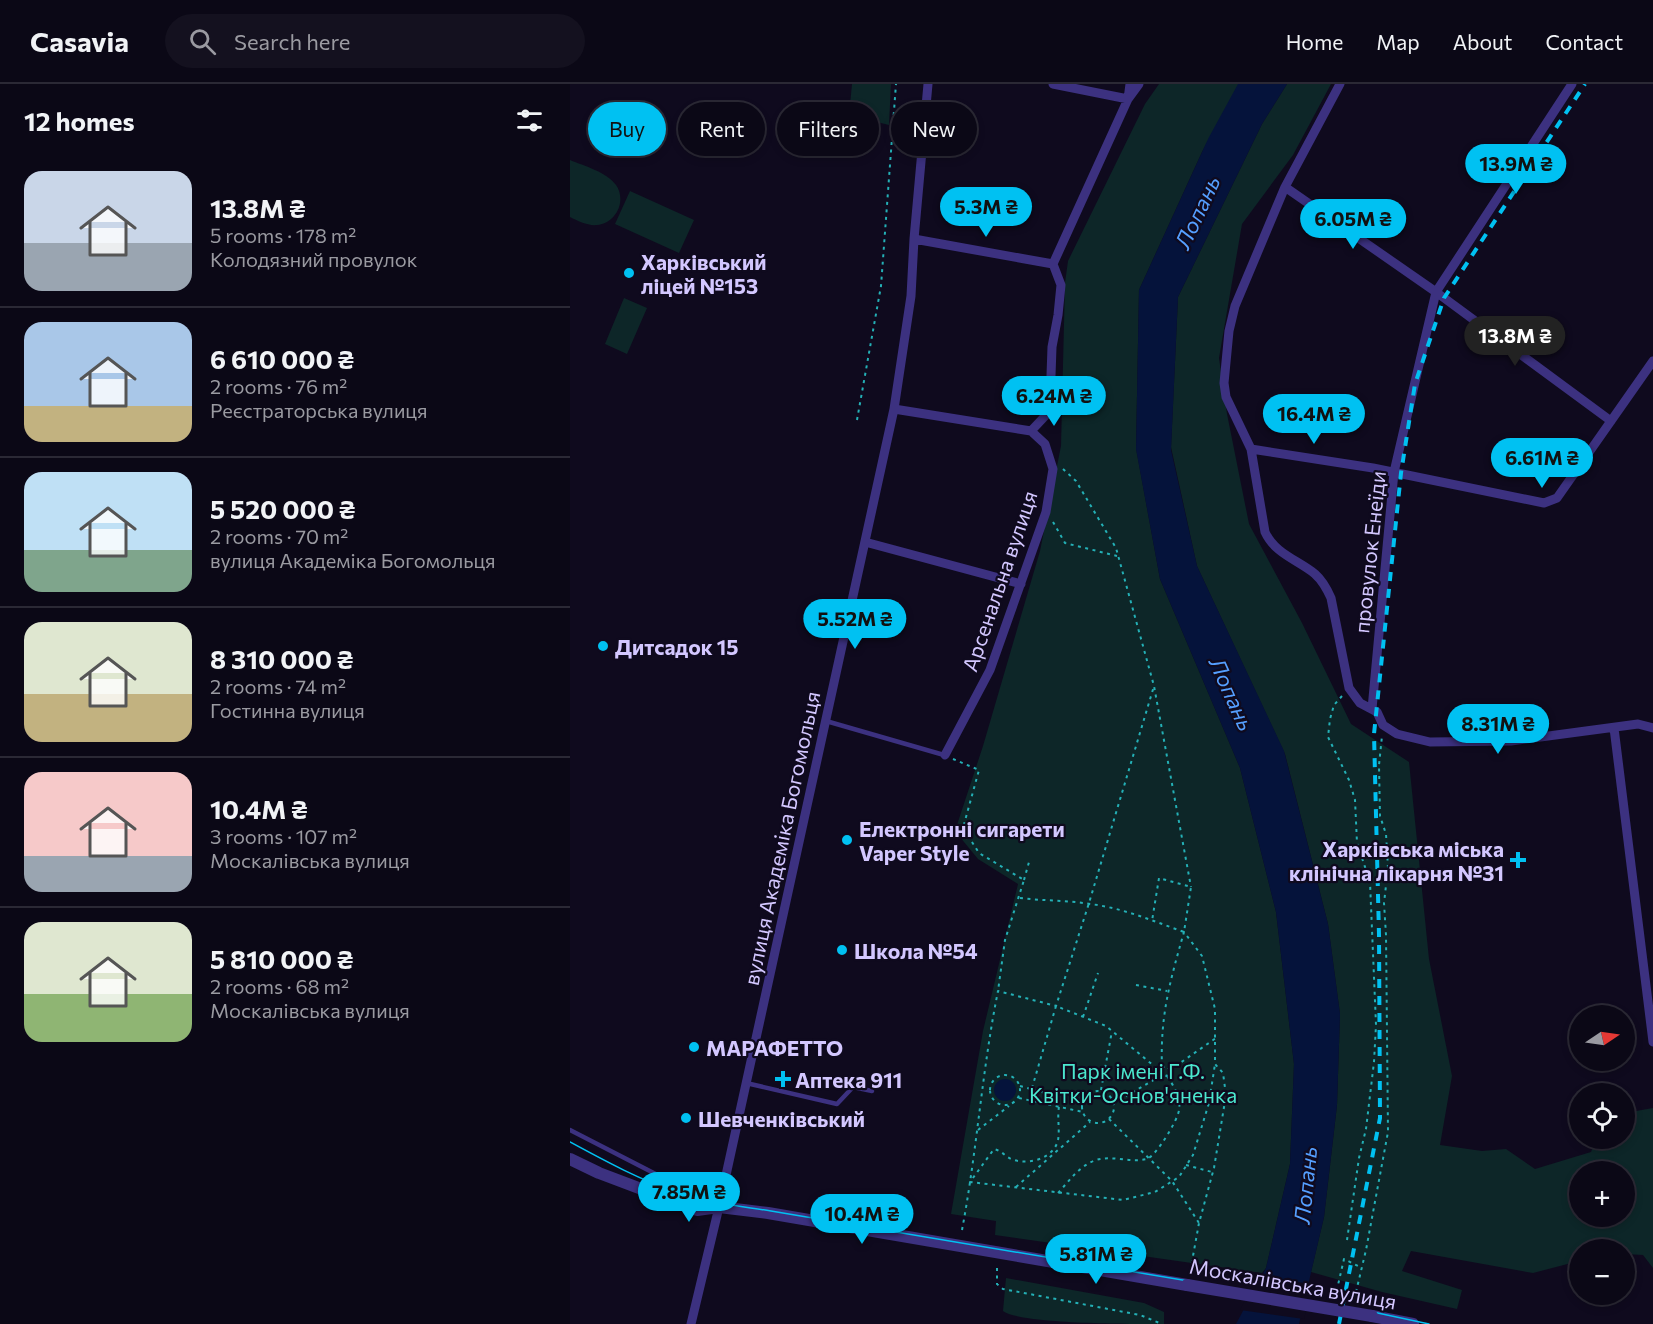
<!DOCTYPE html>
<html lang="en">
<head>
<meta charset="utf-8">
<style>
	body { margin:0; font-family:Commissioner,sans-serif; background:#14111f; color:#f1f3f6; height:100vh; display:flex; flex-direction:column; font-size:22px; white-space:nowrap }
	* { box-sizing:border-box; margin:0 }
	p { font-size:20px; color:#9a9aa1 }
	.icon { flex:none; width:33px; height:33px; fill:none; stroke:currentColor; stroke-width:2; stroke-linecap:round; stroke-linejoin:round }
	.map { position:relative; flex:1; overflow:hidden }
	.details { display:flex; flex-direction:column; background:#0b0816; width:570px }
	.details>* { flex:none }
	.banner { position:absolute; left:18px; top:18px; width:570px; height:54px; display:flex; gap:12px }
	.needle { width:39px; rotate:77deg }
	.controls { position:absolute; left:999px; top:921px; display:grid; gap:12px }
	.controls a { display:grid; place-items:center; width:66px; height:66px; border-radius:50%; background:#0b0816; box-shadow:0 3px 9px #0003,0 0 0 2px #2b2935; font-size:30px }
	.price { position:absolute; translate:-50% -51px; padding:0 14px; border-radius:21px; background:#00c1f2; color:#111; font-size:20px; line-height:39px; filter:drop-shadow(0 2px 3px #0008) }
	.price::after { content:''; position:absolute; left:50%; top:36px; width:18px; height:14px; margin-left:-9px; background:inherit; clip-path:polygon(0 0,100% 0,50% 100%) }
	.price.selected { background:#222; color:#fff }
	ul { padding:0; list-style:none }
	li { display:flex; align-items:center; gap:18px; height:150px; padding:0 24px }
	li+li { border-top:2px solid #2b2935 }
	li span { display:grid; place-items:center; flex:none; width:168px; height:120px; border-radius:18px; color:#555 }
	li>.icon { margin-inline-start:auto }
	span .icon { width:72px; height:72px; fill:#fffc; stroke-width:1 }
	li b { font-size:26px }
	h2 { display:flex; justify-content:space-between; align-items:center; height:72px; padding:0 24px; font-size:26px }
	.chip { padding:0 21px; border-radius:27px; background:#0b0816; box-shadow:0 3px 9px #0003,0 0 0 2px #2b2935; font-size:21px; line-height:54px }
	.chip.selected { background:#00c1f2; color:#111 }
	header { display:flex; align-items:center; gap:36px; box-sizing:border-box; height:84px; padding:0 30px; background:#0b0816; border-bottom:2px solid #2b2935 }
	header strong { font-size:28px }
	nav { display:flex; gap:33px; margin-inline-start:auto; font-size:21px }
	.search { width:420px; height:54px; background:#14111f; display:flex; align-items:center; gap:15px; box-sizing:border-box; padding:0 21px; border-radius:33px; color:#9a9aa1; font-size:22px }
	main { display:flex; flex:1; min-height:0 }
	.map>svg:first-child { display:block }
	.green { fill:#0d2628; fill-rule:evenodd }
	.water { fill:#05133b }
	.pier { fill:#0f0a1e }
	.lines { fill:none; stroke-linecap:round; stroke-linejoin:round }
	.path { stroke:#24b0b6; stroke-width:2; stroke-dasharray:3 4.5; stroke-linecap:butt }
	.service { stroke:#3c3180; stroke-width:4.5 }
	.minor { stroke:#3c3180; stroke-width:9 }
	.tertiary { stroke:#3c3180; stroke-width:12 }
	.tram { stroke:#00c1f2; stroke-width:1.5 }
	.rail { stroke:#00c1f2; stroke-width:4; stroke-dasharray:9 8; stroke-linecap:butt }
	.tertiary-bridge { stroke:#3c3180; stroke-width:12 }
	.poi-dot { fill:#00c1f2; stroke:#0f0a1e; stroke-width:2 }
	.labels { text-anchor:middle; dominant-baseline:central; stroke-width:4.5; stroke-linejoin:round; paint-order:stroke }
	.poi-label { font-size:21px; font-weight:bold; fill:#d3c7ff; stroke:#0f0a1e; text-anchor:start }
	.street-label { font-size:21px; fill:#d3c7ff; stroke:#0f0a1e }
	.park-label { font-size:21px; fill:#4be7cf; stroke:#0f0a1e }
	.water-label { font-size:22px; font-style:italic; fill:#559fff; stroke:#0f0a1e }
</style>
</head>
<body>
<header>
<strong>Casavia</strong>
<div class="search"><svg class="icon" aria-label="search" viewBox="0 0 24 24"><circle cx="10" cy="10" r="6"/><path d="M15 15l6 6"/></svg>Search here</div>
<nav><a>Home</a><a>Map</a><a>About</a><a>Contact</a></nav>
</header>
<main>
<section class="details">
<h2>12 homes<svg class="icon" aria-label="filters" viewBox="0 0 24 24"><path d="M4 7h16M4 17h16"/><circle cx="9" cy="7" r="2"/><circle cx="15" cy="17" r="2"/></svg></h2>
<ul>
<li><span style="background:linear-gradient(#c9d6e8 60%,#9aa5b1 0)"><svg class="icon" aria-label="home" viewBox="0 0 24 24"><path d="M3 11l9-7 9 7M6 9v11h12V9"/></svg></span><div><b>13.8M ₴</b><p>5 rooms · 178 m²</p><p>Колодязний провулок</p></div></li>
<li><span style="background:linear-gradient(#a9c7e8 70%,#c2b280 0)"><svg class="icon" aria-label="home" viewBox="0 0 24 24"><path d="M3 11l9-7 9 7M6 9v11h12V9"/></svg></span><div><b>6 610 000 ₴</b><p>2 rooms · 76 m²</p><p>Реєстраторська вулиця</p></div></li>
<li><span style="background:linear-gradient(#bfe0f5 65%,#7fa58c 0)"><svg class="icon" aria-label="home" viewBox="0 0 24 24"><path d="M3 11l9-7 9 7M6 9v11h12V9"/></svg></span><div><b>5 520 000 ₴</b><p>2 rooms · 70 m²</p><p>вулиця Академіка Богомольця</p></div></li>
<li><span style="background:linear-gradient(#dfe7d0 60%,#c2b280 0)"><svg class="icon" aria-label="home" viewBox="0 0 24 24"><path d="M3 11l9-7 9 7M6 9v11h12V9"/></svg></span><div><b>8 310 000 ₴</b><p>2 rooms · 74 m²</p><p>Гостинна вулиця</p></div></li>
<li><span style="background:linear-gradient(#f6c9c9 70%,#9aa5b1 0)"><svg class="icon" aria-label="home" viewBox="0 0 24 24"><path d="M3 11l9-7 9 7M6 9v11h12V9"/></svg></span><div><b>10.4M ₴</b><p>3 rooms · 107 m²</p><p>Москалівська вулиця</p></div></li>
<li><span style="background:linear-gradient(#dfe7d0 60%,#8fb573 0)"><svg class="icon" aria-label="home" viewBox="0 0 24 24"><path d="M3 11l9-7 9 7M6 9v11h12V9"/></svg></span><div><b>5 810 000 ₴</b><p>2 rooms · 68 m²</p><p>Москалівська вулиця</p></div></li>
</ul>
</section>
<div class="map">
<svg width="1083" height="1240" viewBox="0 0 1083 1240">
	<rect width="100%" height="100%" fill="#0f0a1e"/>
	<path class="green" d="M282,0H321L319,41L279,31Z
		M589,0H669L632,68L569,206L566,364L590,495L670,684L706,828L724,980L720,1080L696,1184L692,1189L425,1151L426,1137L381,1130L413,947L448,800L408,775L385,747L413,662L470,467L491,362L495,199L498,177L575,20Z
		M717,0H761L723,71L672,140L649,274L657,330L679,440L732,539L781,640L839,678L859,875L882,992L870,1061L912,1067L936,1065L965,1085L1021,1068L1026,1055L1054,1054L1055,1029L1083,1024V1184L1073,1171L1055,1170L1054,1166H1010L1009,1177L963,1189L841,1167L832,1187L892,1206L887,1225L812,1208L741,1188L754,1133L767,1021L770,930L758,840L715,670L627,482L601,363L608,213L692,40ZM1010,1088H1054V1132H1010Z
		M0,76C14,82 37,88 46,101C57,117 46,139 27,141C18,142 8,137 0,133Z
		M60,107L124,136L109,169L45,140Z
		M54,214L77,224L57,270L35,260Z
		M436,1194L574,1219L594,1228V1240C564,1240 450,1240 433,1227Z"/>
	<path class="water" d="M668,0H717L692,40L608,213L601,366L627,482L714,667L758,840L770,930L767,1021L754,1133L729,1240H666L696,1184L720,1080L724,980L706,828L670,684L590,495L566,365L569,206L638,55Z
		M424 1006a11 11 0 1 1 22 0a11 11 0 1 1-22 0Z"/>
	<path class="pier" d="M687,1192L742,1200L734,1235L670,1226Z"/>
	<g class="lines">
		<path class="path" d="M287,336L311,202L326,0
			M493,385L506,397L546,464L584,602L621,803
			M483,438L495,459L547,472
			M772,612L764,621L760,635L758,653L779,696L785,716L787,759L800,798L806,941L804,978L796,1045L789,1074L777,1156
			M383,675L409,686L393,744L409,769L454,796L435,856L428,907
			M454,796L459,778
			M450,814C473,817 497,816 520,820C553,824 583,837 614,848L621,803L589,794L582,837
			M566,901L597,907
			M513,933L528,889
			M592,983C590,932 600,897 614,848L632,872L645,925V980L653,989L656,1011L644,1084L629,1139L621,1183
			M600,986L597,982L592,983L590,987L592,991L597,992L600,986L646,954
			M420 1006a15 15 0 1 1 30 0a15 15 0 1 1-30 0Z
			M450,1002L512,1019
			M462,1004L486,922L536,942L590,987
			M531,1006L542,947
			M512 1023a16 16 0 1 1 32 0a16 16 0 1 1-32 0Z
			M449,1014L513,1028
			M543,1020L592,991
			M489,1023C487,1033 490,1046 488,1056C484,1074 460,1081 444,1076C436,1074 433,1067 424,1065L400,1098L553,1116L585,1108L609,1093L623,1071L639,1019L645,980
			M539,1035L602,1097L629,1139
			M408,1046L439,1022
			M616,1081L642,1088
			M446,1103L520,1038
			M488,1109C500,1096 509,1082 526,1076C542,1071 560,1079 577,1075C586,1072 608,1036 609,1026C611,1012 604,1003 597,992
			M392,1146C407,1067 412,986 428,907L486,922L519,819L584,602
			M427,1184V1200L433,1205L570,1231L592,1240
			M786,1208L796,1166L818,1048L816,851L814,819L818,784L816,750L810,732L809,681L812,652
			M765,1214L774,1175L792,1184"/>
		<path class="service" d="M256,637L374,671
			M176,999L267,1020L283,1003L302,1007
			M0,1046L144,1120"/>
		<path class="minor" d="M483,0L558,15L569,0
			M770,0L715,103L665,222L659,247L654,299L656,313L681,365L695,448C705,470 728,476 745,490C753,497 757,505 761,514L779,604L790,619L807,628L813,641L827,650L860,658L941,657L1068,640L1083,644
			M715,103L866,208L1041,337
			M344,155L483,180
			M324,325L461,347
			M681,365L803,384L974,419L987,414L1083,277
			M295,458L451,500
			M802,625L824,388L866,208L1002,0
			M1044,644L1083,958
			M375,671L420,586L476,428L483,385L475,360L461,347L477,330L480,320L482,263L488,231L491,201L483,180L558,15L560,0
			M121,1240L149,1123L324,325L341,212L344,155L358,0"/>
		<path class="tertiary" d="M0,1075L29,1089L127,1126L149,1123L198,1129L617,1201
			M802,1232L843,1240"/>
		<path class="tram" d="M0,1058C35,1077 72,1097 109,1109C139,1119 170,1122 201,1127L803,1228L859,1240"/>
		<path class="rail" d="M769,1240L810,1034L809,851L804,650L831,389L845,300L874,214L1015,0"/>
		<path class="tertiary-bridge" d="M617,1201L802,1232"/>
	</g>
	<g class="poi-dot">
		<circle cx="59" cy="189" r="6"/>
		<circle cx="33" cy="562" r="6"/>
		<circle cx="277" cy="756" r="6"/>
		<path d="M945 767h6v6h6v6h-6v6h-6v-6h-6v-6h6z"/>
		<circle cx="272" cy="866" r="6"/>
		<circle cx="124" cy="963" r="6"/>
		<path d="M210 986h6v6h6v6h-6v6h-6v-6h-6v-6h6z"/>
		<circle cx="116" cy="1034" r="6"/>
	</g>
	<g class="labels">
		<g class="poi-label">
			<text x="71" y="177">Харківський<tspan x="71" dy="24">ліцей №153</tspan></text>
			<text x="45" y="562">Дитсадок 15</text>
			<text x="289" y="744">Електронні сигарети<tspan x="289" dy="24">Vaper Style</tspan></text>
			<text x="934" y="764" text-anchor="end">Харківська міська<tspan x="934" dy="24">клінічна лікарня №31</tspan></text>
			<text x="284" y="866">Школа №54</text>
			<text x="136" y="963">МАРАФЕТТО</text>
			<text x="225" y="995">Аптека 911</text>
			<text x="128" y="1034">Шевченківський</text>
		</g>
		<g class="street-label">
			<text transform="translate(799 468) rotate(-84)">провулок Енеїди</text>
			<text transform="translate(429 497) rotate(-71)">Арсенальна вулиця</text>
			<text transform="translate(211 754) rotate(-78)">вулиця Академіка Богомольця</text>
			<text transform="translate(723 1199) rotate(10)">Москалівська вулиця</text>
		</g>
		<g class="park-label">
			<text x="563" y="986">Парк імені Г.Ф.<tspan x="563" dy="24">Квітки-Основ'яненка</tspan></text>
		</g>
		<g class="water-label">
			<text transform="translate(627 128) rotate(-65)">Лопань</text>
			<text transform="translate(662 610) rotate(66)">Лопань</text>
			<text transform="translate(735 1101) rotate(-84)">Лопань</text>
		</g>
	</g>
</svg>
<div class="controls">
<a><svg class="needle" viewBox="-14 -14 28 28"><path d="M0-13l5 13h-10z" fill="#e53935"/><path d="M0 13l5-13h-10z" fill="#9a9aa1"/></svg></a>
<a><svg class="icon" aria-label="locate" viewBox="0 0 24 24"><circle cx="12" cy="12" r="6"/><path d="M12 2v4M12 18v4M2 12h4M18 12h4"/></svg></a>
<a>+</a>
<a>−</a>
</div>
<b class="price" style="left:946px;top:111px">13.9M ₴</b>
<b class="price" style="left:416px;top:154px">5.3M ₴</b>
<b class="price" style="left:783px;top:166px">6.05M ₴</b>
<b class="price selected" style="left:945px;top:283px">13.8M ₴</b>
<b class="price" style="left:484px;top:343px">6.24M ₴</b>
<b class="price" style="left:744px;top:361px">16.4M ₴</b>
<b class="price" style="left:972px;top:405px">6.61M ₴</b>
<b class="price" style="left:285px;top:566px">5.52M ₴</b>
<b class="price" style="left:928px;top:671px">8.31M ₴</b>
<b class="price" style="left:119px;top:1139px">7.85M ₴</b>
<b class="price" style="left:292px;top:1161px">10.4M ₴</b>
<b class="price" style="left:526px;top:1201px">5.81M ₴</b>
<div class="banner">
<a class="chip selected">Buy</a>
<a class="chip">Rent</a>
<a class="chip">Filters</a>
<a class="chip">New</a>
</div>
</div>
</main>
</body>
</html>
